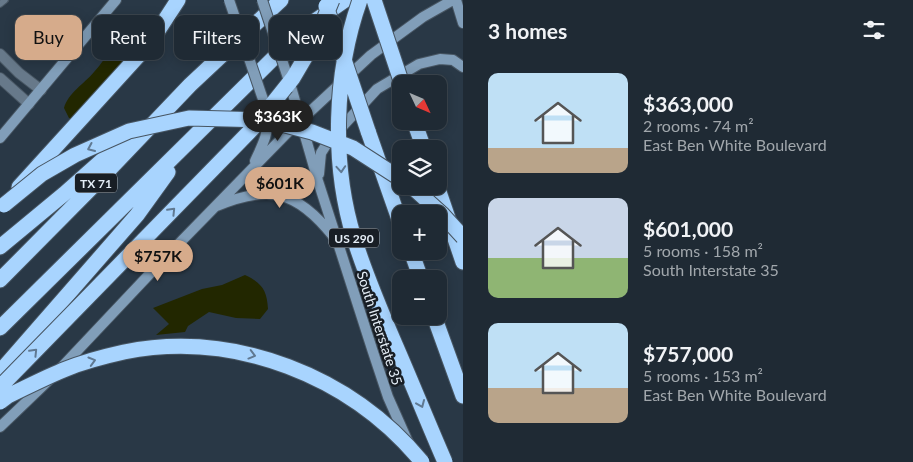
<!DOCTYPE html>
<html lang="en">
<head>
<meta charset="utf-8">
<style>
	body { margin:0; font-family:Lato,sans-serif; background:#27323c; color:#f1f3f6; height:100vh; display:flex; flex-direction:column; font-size:19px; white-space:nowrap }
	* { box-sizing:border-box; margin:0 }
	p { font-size:16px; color:#a1a7ac }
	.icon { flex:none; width:28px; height:28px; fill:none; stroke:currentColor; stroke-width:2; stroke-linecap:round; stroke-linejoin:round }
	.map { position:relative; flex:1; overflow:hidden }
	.side { display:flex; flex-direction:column; background:#1f2a34; width:450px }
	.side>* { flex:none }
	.hud { position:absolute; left:15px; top:15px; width:372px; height:45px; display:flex; gap:10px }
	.needle { width:32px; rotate:134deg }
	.fabs { position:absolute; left:392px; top:75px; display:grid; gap:10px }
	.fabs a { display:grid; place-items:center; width:55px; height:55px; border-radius:10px; background:#1f2a34; box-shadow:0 2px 12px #0003,0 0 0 1px #3c464f; font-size:25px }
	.price { position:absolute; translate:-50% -42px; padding:0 11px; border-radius:18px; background:#d6ab8b; color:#111; font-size:16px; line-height:32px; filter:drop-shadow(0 1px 2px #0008) }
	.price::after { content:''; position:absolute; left:50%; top:30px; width:15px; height:11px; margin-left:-8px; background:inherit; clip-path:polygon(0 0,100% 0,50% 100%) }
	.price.current { background:#222; color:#fff }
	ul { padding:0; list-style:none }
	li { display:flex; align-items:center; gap:15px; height:125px; padding:0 25px }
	li span { display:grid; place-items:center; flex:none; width:140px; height:100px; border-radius:10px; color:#555 }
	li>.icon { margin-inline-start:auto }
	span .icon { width:60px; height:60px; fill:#fffc; stroke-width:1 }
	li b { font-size:21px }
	h2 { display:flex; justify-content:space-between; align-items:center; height:60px; padding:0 25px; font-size:21px }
	.pill { padding:0 18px; border-radius:10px; background:#1f2a34; box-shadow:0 2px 12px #0003,0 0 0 1px #3c464f; font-size:18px; line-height:45px }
	.pill.current { background:#d6ab8b; color:#111 }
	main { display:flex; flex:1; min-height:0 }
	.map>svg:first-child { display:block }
	.water { fill:#222700 }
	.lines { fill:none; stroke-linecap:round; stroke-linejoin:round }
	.service-casing { stroke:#475562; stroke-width:8 }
	.minor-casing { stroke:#475562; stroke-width:12 }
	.secondary-casing { stroke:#475562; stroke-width:12 }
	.motorway-casing { stroke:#475562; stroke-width:17 }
	.service { stroke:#67798a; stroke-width:5.5 }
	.minor { stroke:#67798a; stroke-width:10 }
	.secondary { stroke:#819eb9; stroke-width:10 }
	.motorway { stroke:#a8d4fe; stroke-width:15 }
	.secondary-bridge-casing { stroke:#475562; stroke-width:12; stroke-linecap:butt }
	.motorway-bridge-casing { stroke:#475562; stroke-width:17; stroke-linecap:butt }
	.secondary-bridge { stroke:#819eb9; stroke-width:10 }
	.motorway-bridge { stroke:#a8d4fe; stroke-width:15 }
	.oneway { stroke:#607992 }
	.labels { text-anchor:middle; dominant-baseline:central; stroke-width:5; stroke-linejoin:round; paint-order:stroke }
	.shield { fill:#181e25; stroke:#a7afb7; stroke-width:1 }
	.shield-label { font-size:12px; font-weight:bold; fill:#e4edf6 }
	.street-label { font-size:14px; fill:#e4edf6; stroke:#181e25 }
</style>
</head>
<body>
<main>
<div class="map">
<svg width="463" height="462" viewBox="0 0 463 462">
	<rect width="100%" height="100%" fill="#293846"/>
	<path class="water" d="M137,27L151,36L154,46L147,58L118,87L110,100L79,124L69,118L64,108C68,93 84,84 94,72C109,57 115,33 137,27Z
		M245,275C262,283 267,290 268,309L260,319L236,318L209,312L188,326L185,332L156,335L169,324L153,308L202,289L222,285Z"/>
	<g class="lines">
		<defs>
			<path id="service" d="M0,4L5,0"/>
			<path id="minor" d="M0,54L19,73L41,90
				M0,78L29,104"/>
			<path id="secondary" d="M456,0L463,23
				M291,87L318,181L373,352L388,397L408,442
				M0,138L116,0
				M255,161C262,146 269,133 268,116
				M319,174L321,153L328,142L377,89L419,64L440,59L453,60L463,67
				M217,206C270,184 297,191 333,236
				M60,369L160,263L287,133L371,55L423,17L453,0
				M0,427L48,381"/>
			<path id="motorway" d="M414,121L424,149
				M368,131L401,225
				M437,186L463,262
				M19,187L150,43L178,0
				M0,247L64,194L135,131
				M411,251L421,279
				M0,280L107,172L190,85L281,0
				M434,316L463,396
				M0,328L302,30L345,0
				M0,372L137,215L168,172"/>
		</defs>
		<use href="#service" class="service-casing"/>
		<use href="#minor" class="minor-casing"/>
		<use href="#secondary" class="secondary-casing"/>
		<use href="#motorway" class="motorway-casing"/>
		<use href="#service" class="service"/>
		<use href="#minor" class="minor"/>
		<use href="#secondary" class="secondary"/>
		<use href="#motorway" class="motorway"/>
		<defs>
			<path id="secondary-bridge" d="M229,0L267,111
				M262,0L291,87"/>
			<path id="motorway-bridge" d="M360,0C334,73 331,163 354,238C365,274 380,309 395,344C412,383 428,423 445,462
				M374,0L402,84
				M326,6L368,131
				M411,186L442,214L463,237
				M4,205L42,174L75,155L129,131L189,118L266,120L312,132L353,148L401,179
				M0,387L253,128L293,78L316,39L332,0
				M0,402L8,396C27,387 46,377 66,369C83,362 106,356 124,352C235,330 351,376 422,462"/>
		</defs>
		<use href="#secondary-bridge" class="secondary-bridge-casing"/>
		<use href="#motorway-bridge" class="motorway-bridge-casing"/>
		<use href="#secondary-bridge" class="secondary-bridge"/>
		<use href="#motorway-bridge" class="motorway-bridge"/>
	</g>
	<defs><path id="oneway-chevron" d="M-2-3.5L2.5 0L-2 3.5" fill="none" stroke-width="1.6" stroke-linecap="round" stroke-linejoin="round" transform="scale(1.25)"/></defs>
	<g class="oneway">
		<use href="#oneway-chevron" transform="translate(91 148) rotate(156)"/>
		<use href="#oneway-chevron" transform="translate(341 169) rotate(86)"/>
		<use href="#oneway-chevron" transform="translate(172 211) rotate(-46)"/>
		<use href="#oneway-chevron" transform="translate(34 352) rotate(-46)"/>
		<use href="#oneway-chevron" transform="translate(252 355) rotate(15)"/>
		<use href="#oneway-chevron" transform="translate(92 361) rotate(-16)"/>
		<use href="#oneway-chevron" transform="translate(421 404) rotate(67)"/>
	</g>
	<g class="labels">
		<g class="shield">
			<rect x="75" y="173.5" width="42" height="19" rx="4"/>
			<rect x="329" y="228.5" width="50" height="19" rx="4"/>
		</g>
		<g class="shield-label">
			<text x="96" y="183">TX 71</text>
			<text x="354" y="238">US 290</text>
		</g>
		<g class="street-label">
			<text transform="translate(380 328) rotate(72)">South Interstate 35</text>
		</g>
	</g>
</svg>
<div class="fabs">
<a><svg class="needle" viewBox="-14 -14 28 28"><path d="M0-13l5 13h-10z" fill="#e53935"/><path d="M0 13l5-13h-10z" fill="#a1a7ac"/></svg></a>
<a><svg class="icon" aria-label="layers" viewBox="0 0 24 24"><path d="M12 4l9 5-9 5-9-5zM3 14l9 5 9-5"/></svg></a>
<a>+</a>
<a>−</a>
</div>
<b class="price current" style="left:278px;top:142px">$363K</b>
<b class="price" style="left:280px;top:209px">$601K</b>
<b class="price" style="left:158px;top:282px">$757K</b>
<div class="hud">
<a class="pill current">Buy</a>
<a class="pill">Rent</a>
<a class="pill">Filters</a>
<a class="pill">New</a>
</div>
</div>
<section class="side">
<h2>3 homes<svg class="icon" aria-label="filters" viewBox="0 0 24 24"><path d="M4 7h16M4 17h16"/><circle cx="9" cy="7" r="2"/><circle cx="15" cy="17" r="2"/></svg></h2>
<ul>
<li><span style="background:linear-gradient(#bfe0f5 75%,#b9a48a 0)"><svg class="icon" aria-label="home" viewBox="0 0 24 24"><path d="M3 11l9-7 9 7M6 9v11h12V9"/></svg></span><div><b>$363,000</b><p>2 rooms · 74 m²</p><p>East Ben White Boulevard</p></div></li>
<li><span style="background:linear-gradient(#c9d6e8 60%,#8fb573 0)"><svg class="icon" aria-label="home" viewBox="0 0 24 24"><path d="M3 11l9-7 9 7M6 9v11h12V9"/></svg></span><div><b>$601,000</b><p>5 rooms · 158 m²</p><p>South Interstate 35</p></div></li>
<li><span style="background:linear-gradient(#bfe0f5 65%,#b9a48a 0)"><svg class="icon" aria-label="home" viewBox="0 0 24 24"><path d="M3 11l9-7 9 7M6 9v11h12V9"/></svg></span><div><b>$757,000</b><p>5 rooms · 153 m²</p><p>East Ben White Boulevard</p></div></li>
</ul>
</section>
</main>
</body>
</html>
